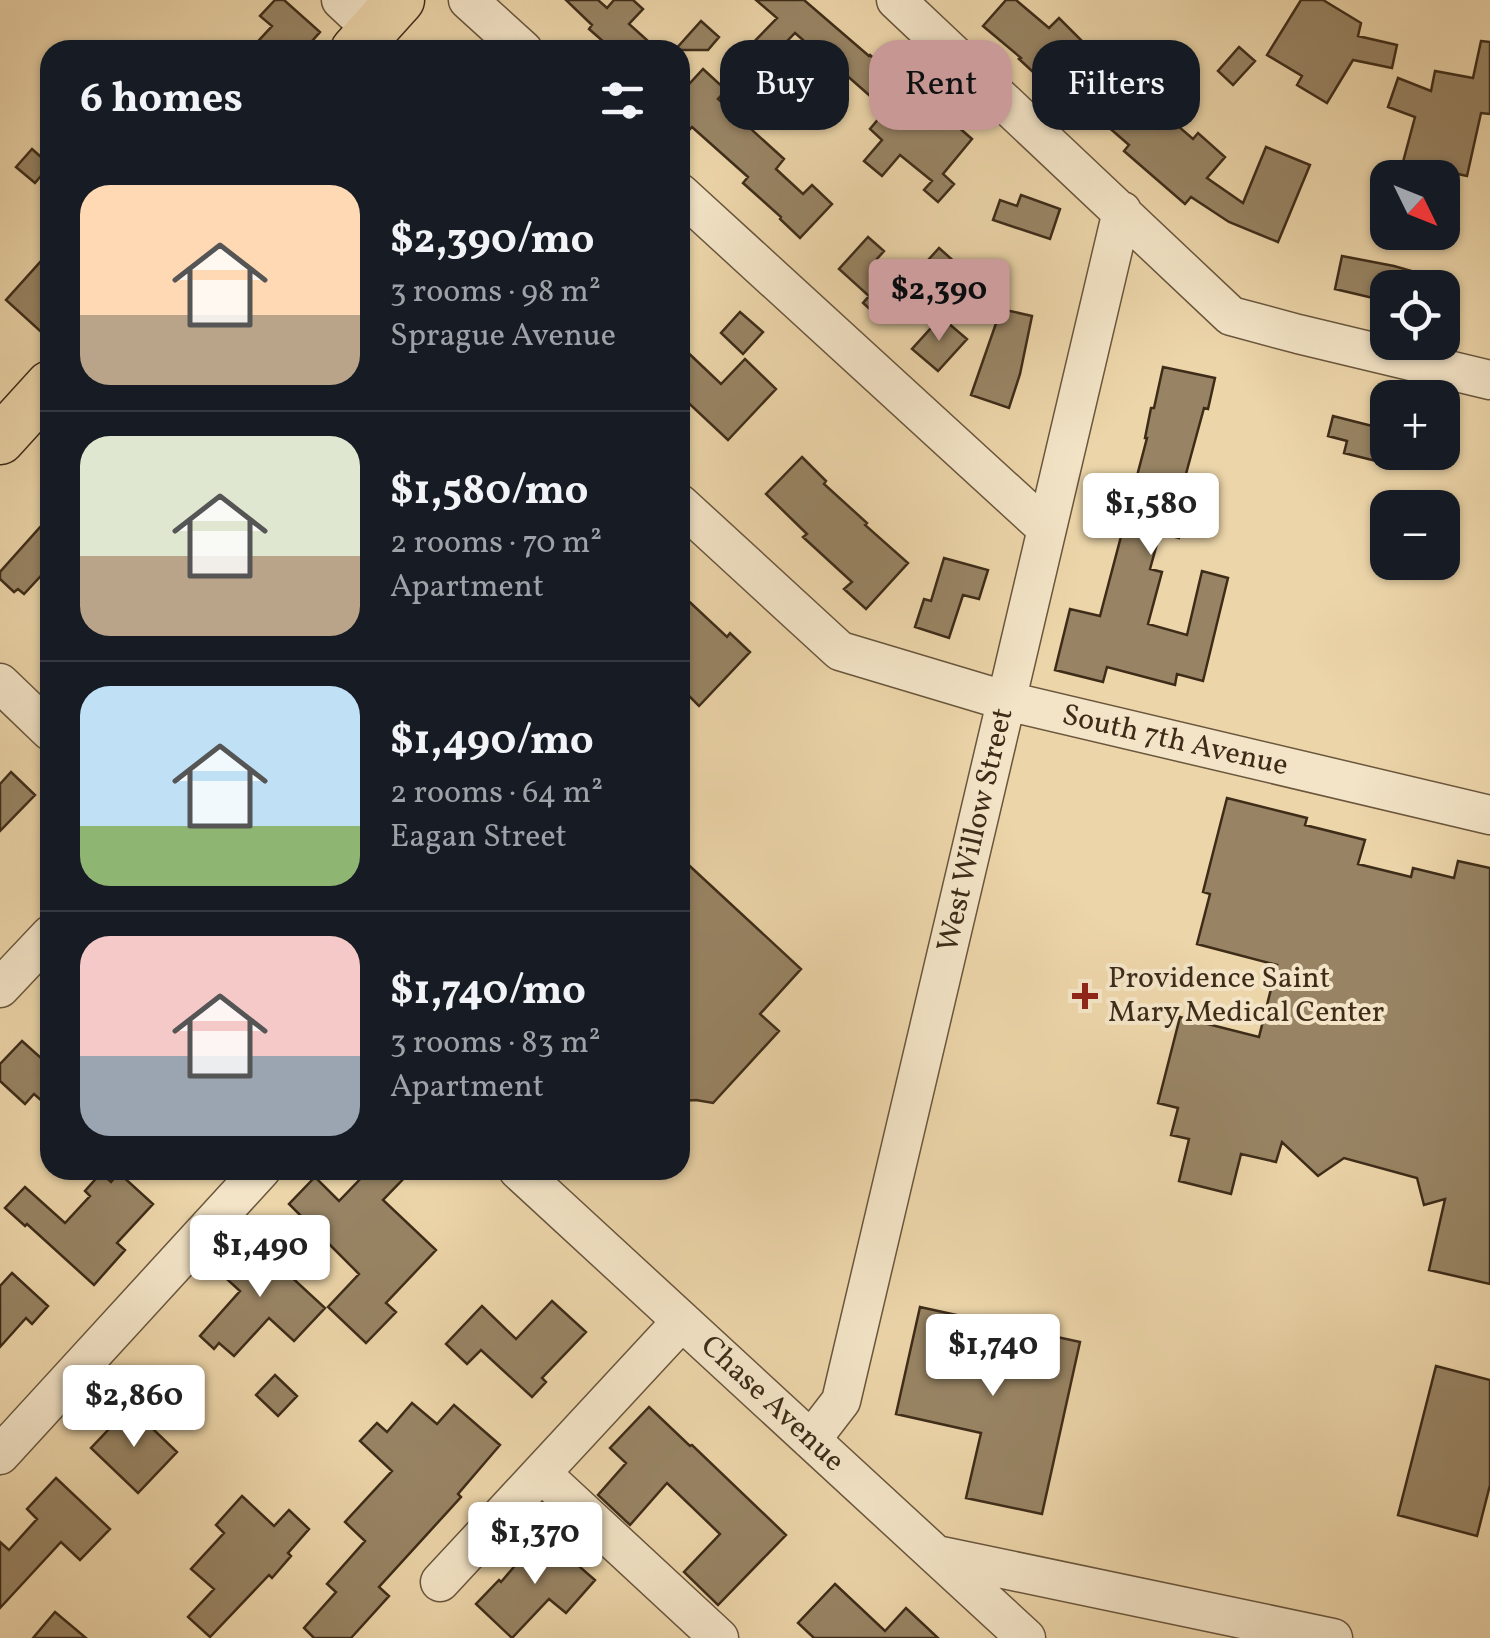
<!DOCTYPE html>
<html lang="en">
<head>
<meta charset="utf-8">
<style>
	body { margin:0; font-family:Vollkorn,serif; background:#20242c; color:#f1f3f6; height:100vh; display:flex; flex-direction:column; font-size:38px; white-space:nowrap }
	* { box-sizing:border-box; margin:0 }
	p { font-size:32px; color:#9ea1a6 }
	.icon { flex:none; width:55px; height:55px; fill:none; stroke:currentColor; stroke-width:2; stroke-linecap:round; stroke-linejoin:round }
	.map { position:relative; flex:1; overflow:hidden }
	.sheet { position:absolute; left:40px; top:40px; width:650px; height:1140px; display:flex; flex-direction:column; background:#171b24; border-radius:30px; box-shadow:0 2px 8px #0004 }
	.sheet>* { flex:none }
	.banner { position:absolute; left:720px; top:40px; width:620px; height:90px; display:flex; gap:20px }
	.needle { width:65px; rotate:133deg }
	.fabs { position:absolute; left:1370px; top:160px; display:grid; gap:20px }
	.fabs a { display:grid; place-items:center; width:90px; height:90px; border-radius:20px; background:#171b24; box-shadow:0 2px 8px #0004; font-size:50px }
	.price { position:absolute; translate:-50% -85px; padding:0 22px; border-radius:10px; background:#fff; color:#222; font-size:32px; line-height:65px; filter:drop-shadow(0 2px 5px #0008) }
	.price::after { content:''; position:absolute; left:50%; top:60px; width:30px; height:22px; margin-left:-15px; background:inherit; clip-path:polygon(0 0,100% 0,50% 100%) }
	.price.on { background:#c59692; color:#111 }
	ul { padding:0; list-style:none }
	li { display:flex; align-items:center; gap:30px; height:250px; padding:0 40px }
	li+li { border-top:2px solid #363941 }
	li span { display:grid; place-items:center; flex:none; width:280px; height:200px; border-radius:30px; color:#555 }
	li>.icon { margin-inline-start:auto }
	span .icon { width:120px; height:120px; fill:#fffc; stroke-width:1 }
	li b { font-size:42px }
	h2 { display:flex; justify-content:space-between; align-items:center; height:120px; padding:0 40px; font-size:42px }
	.chip { padding:0 35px; border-radius:30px; background:#171b24; box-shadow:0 2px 8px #0004; font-size:35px; line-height:90px }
	.chip.on { background:#c59692; color:#111 }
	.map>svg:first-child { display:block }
	.building { fill:#988464; stroke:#3e2c19; stroke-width:2.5 }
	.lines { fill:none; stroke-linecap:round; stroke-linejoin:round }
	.minor-casing { stroke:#6a563d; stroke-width:41 }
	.major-casing { stroke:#3e2c19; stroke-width:51 }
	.minor { stroke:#f3e4c7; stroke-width:38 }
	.major { stroke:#ecd5a9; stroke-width:48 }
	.poi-dot { fill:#8f2418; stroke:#f3e4c7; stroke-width:4 }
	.labels { text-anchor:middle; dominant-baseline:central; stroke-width:8; stroke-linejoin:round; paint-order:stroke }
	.street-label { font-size:30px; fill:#3e2c19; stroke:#f3e4c7 }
	.poi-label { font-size:30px; fill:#3e2c19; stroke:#f3e4c7; text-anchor:start }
</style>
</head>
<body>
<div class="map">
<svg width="1490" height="1638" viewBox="0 0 1490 1638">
	<rect width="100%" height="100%" fill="#ecd5a9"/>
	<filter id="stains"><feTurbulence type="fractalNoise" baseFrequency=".002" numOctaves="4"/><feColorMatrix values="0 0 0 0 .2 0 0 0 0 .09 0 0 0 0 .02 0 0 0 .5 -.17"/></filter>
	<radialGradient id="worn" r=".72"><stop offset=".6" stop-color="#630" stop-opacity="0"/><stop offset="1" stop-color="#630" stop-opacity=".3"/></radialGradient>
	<path class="building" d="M275,0H284L320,32L304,50H250L272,26L260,16Z
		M566,0H598L607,8L614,0H633L643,9L629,24L658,50H613L589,29L592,25Z
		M756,0H804L869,56L870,55L879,63L888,53L913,75L916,72L942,94L933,105L972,139L943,174L954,184L938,202L924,190L932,181L900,155L882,176L864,161L882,140L870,129L886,110L827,58L826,60L795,33L764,65L747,49L777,18Z
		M1006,0H1016L1049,28L1059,18L1085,44L1080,49L1114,77L1122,68L1139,82L1134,88L1193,139L1198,133L1225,157L1207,178L1243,203L1266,147L1310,165L1278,242L1229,222L1191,197L1185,204L1124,151L1129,145L1052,78L1046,84L1019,59L1021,58L983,26Z
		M1301,0H1323L1361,23L1358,36L1397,45L1392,68L1353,60L1327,103L1297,85L1302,76L1267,55Z
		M701,21L719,37L708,50H675Z
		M1481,41L1490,42V114L1481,113L1467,176L1403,162L1415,117L1388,107L1398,78L1431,91L1435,71L1473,78Z
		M1239,47L1255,61L1233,85L1218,71Z
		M703,69L726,90L718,99L784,159L776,169L803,194L812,185L832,204L800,238L780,219L781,217L743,183L748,177L692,127L680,140V94Z
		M32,149L50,165L35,183L16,167Z
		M1021,195L1060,209L1050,239L993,220L1000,200L1017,206Z
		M868,237L884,251L877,259L911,289L882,320L863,303L869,296L839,269Z
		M939,248L957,264L938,285L920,269Z
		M50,251V340L6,300Z
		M1342,256L1394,266L1449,282L1448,288H1382L1375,286L1373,298L1335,289Z
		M1001,309L1032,316L1020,374L1009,408L971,395Z
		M740,312L763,332L743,354L721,333Z
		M941,317L967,339L938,371L912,349Z
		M680,345L721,384L745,359L776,389L728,440L680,395Z
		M1163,367L1215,378L1208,409L1204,408L1178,503L1187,505L1179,538L1160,533L1150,569L1162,572L1148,624L1187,635L1202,571L1228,578L1203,681L1177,674L1175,685L1107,667L1103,682L1055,670L1070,609L1100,616L1147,438H1145L1151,408H1154Z
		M1333,416L1388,430V464L1344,453L1347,441L1328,436Z
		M802,457L826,481L824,484L867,523L865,525L908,563L866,609L844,589L852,582L803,537L807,534L766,494Z
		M50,516V566L24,594L18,589L14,592L0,579V572Z
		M944,558L988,570L979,599L963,595L949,638L915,627L924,599L931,601Z
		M680,593L727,637L730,633L750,652L699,706L680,687Z
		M11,772L35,795L0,831V784Z
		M1227,798L1307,818L1305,825L1365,840L1358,864L1411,877L1413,868L1454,878L1458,861L1490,868V1284L1429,1270L1445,1199L1424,1205L1417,1178L1344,1158L1318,1176L1282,1142L1276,1162L1241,1154L1231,1194L1179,1181L1189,1139L1171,1135L1178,1108L1158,1103L1180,1017L1259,1037L1277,965L1197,944L1210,894L1203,892Z
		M680,857L801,969L760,1014L779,1031L713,1103L696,1100L680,1101Z
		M22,1041L50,1066V1108L34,1094L25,1104L0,1081V1064Z
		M369,1170H412L383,1200L436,1250L386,1303L396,1312L366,1343L328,1307L359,1274L289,1204L315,1177L339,1201Z
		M101,1173L111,1182L119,1173L153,1204L117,1243L125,1250L94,1285L27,1224L25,1226L5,1208L25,1187L65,1223L90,1196L85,1191Z
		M248,1237L325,1308L294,1341L269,1318L234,1356L219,1343L214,1349L200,1336L240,1291L217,1270Z
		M12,1273L48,1306L32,1324L26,1318L0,1347V1286Z
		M552,1301L586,1332L542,1378L546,1382L532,1397L481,1350L467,1364L446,1344L482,1306L516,1339Z
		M920,1307L1080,1342L1042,1514L966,1498L981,1433L896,1414Z
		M1436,1366L1490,1380V1485L1477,1536L1398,1515Z
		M275,1375L297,1396L278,1416L256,1395Z
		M412,1403L437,1424L454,1405L500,1445L458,1494L461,1497L379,1587L389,1596L351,1638H314L304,1628L336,1592L327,1584L365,1541L345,1522L392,1471L360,1441L377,1423L387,1432Z
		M130,1407L177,1452L138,1493L91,1448Z
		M649,1407L690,1446L692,1445L786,1535L718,1605L684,1572L720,1534L667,1483L630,1525L598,1495L626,1463L610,1448Z
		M56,1478L110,1529L80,1560L61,1542L0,1608V1542L9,1550L37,1519L27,1509Z
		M242,1496L274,1526L289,1510L309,1529L288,1553L291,1556L272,1578L269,1575L210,1637L188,1617L214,1589L191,1569L224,1533L216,1525Z
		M542,1534L595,1580L566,1613L549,1599L512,1638L476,1604L499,1580L501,1582Z
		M835,1584L885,1631L906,1608L938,1638H814L798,1623Z
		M55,1612L86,1638H33Z"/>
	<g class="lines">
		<defs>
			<path id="minor" d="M341,0L373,30
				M468,0L523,50
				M896,0L1231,316L1298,334L1490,380
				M680,193L1047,529
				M680,504L840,651L1007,701L1490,815
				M0,683L50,731
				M0,988L50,935
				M518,1170L1026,1638
				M811,1440L841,1401L1122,211
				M0,1455L261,1170
				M541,1473L719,1638
				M937,1555L1333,1638
				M440,1582L682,1321"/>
			<path id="major" d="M355,50L400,0
				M0,440L50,385"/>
		</defs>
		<use href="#minor" class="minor-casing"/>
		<use href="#major" class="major-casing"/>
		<use href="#minor" class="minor"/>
		<use href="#major" class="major"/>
	</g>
	<path class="poi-dot" d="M1080 981h10v10h10v10h-10v10h-10v-10h-10v-10h10z"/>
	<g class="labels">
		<g class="street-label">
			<text transform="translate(1175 741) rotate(13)">South 7th Avenue</text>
			<text transform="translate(976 830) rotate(-77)">West Willow Street</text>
			<text transform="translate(772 1404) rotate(43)">Chase Avenue</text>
		</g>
		<g class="poi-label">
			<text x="1108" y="979">Providence Saint<tspan x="1108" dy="34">Mary Medical Center</tspan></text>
		</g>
	</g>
	<rect width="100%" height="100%" filter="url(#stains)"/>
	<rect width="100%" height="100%" fill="url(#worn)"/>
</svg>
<div class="fabs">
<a><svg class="needle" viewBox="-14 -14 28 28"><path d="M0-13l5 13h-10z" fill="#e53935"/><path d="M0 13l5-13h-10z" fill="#9ea1a6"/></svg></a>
<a><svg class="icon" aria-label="locate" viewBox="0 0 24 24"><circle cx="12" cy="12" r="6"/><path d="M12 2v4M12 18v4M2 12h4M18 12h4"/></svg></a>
<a>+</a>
<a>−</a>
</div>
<b class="price on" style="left:939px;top:344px">$2,390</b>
<b class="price" style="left:1151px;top:558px">$1,580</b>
<b class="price" style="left:260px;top:1300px">$1,490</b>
<b class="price" style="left:993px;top:1399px">$1,740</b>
<b class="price" style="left:134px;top:1450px">$2,860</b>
<b class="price" style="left:535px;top:1587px">$1,370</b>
<div class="banner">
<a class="chip">Buy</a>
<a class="chip on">Rent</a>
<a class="chip">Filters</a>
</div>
<section class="sheet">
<h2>6 homes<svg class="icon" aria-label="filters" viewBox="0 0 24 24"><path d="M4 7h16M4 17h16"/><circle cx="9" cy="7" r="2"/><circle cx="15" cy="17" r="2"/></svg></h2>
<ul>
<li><span style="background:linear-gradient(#ffd9b3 65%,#b9a48a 0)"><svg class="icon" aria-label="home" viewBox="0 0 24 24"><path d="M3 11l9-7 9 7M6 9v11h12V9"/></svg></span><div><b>$2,390/mo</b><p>3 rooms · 98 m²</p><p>Sprague Avenue</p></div></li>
<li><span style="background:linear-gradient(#dfe7d0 60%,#b9a48a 0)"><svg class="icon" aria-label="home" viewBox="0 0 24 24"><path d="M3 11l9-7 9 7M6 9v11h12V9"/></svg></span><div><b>$1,580/mo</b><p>2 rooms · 70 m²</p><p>Apartment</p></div></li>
<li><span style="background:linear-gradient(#bfe0f5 70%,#8fb573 0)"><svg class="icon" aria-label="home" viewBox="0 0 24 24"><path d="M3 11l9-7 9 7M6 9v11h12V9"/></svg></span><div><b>$1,490/mo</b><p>2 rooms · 64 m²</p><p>Eagan Street</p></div></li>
<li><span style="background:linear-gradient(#f6c9c9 60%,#9aa5b1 0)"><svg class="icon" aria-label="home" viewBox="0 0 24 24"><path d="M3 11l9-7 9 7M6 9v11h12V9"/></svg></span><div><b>$1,740/mo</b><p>3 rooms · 83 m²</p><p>Apartment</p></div></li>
</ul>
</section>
</div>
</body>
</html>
